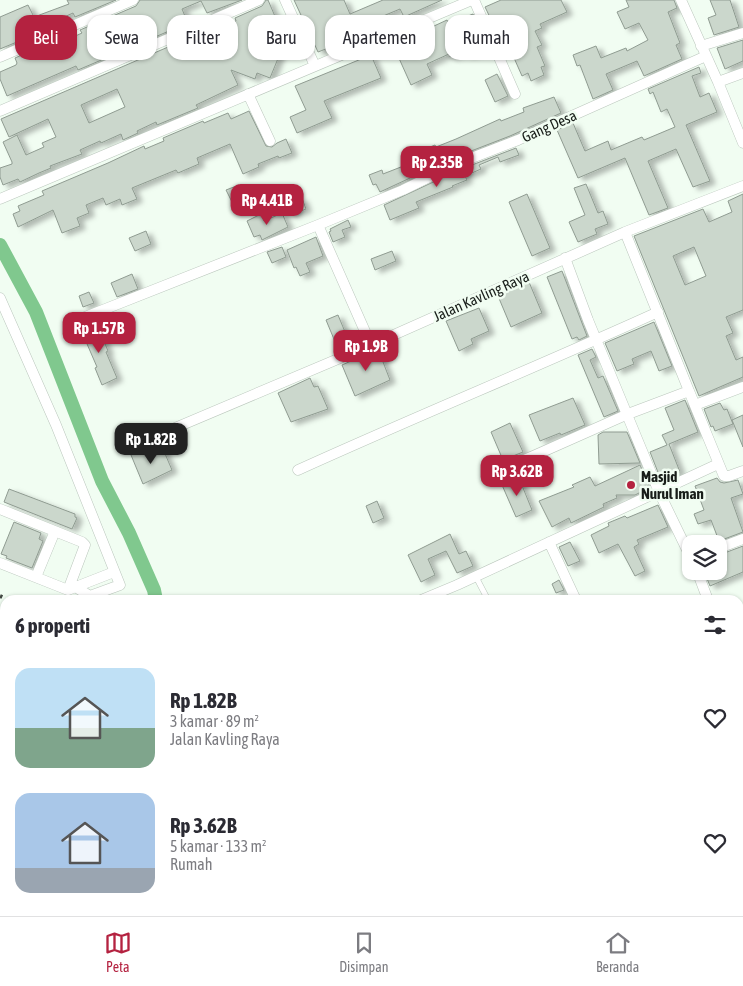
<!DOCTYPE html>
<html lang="id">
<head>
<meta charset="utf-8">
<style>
	body { margin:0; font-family:"Asap Condensed",sans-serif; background:#f2f2f3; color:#2b2b33; height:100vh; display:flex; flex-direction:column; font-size:19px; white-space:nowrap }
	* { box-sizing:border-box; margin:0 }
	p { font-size:16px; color:#7c7c81 }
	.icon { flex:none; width:28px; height:28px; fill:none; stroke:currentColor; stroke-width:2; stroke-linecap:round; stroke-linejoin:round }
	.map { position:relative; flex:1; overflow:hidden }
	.panel { position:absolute; left:0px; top:595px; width:744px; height:321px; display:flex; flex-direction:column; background:#fff; border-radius:15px 15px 0 0; box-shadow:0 1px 4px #0004 }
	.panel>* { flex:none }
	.banner { position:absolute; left:15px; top:15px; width:714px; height:45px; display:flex; gap:10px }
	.tools { position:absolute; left:682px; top:535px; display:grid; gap:10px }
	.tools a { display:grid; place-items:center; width:45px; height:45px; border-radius:10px; background:#fff; box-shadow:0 1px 4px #0004; font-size:25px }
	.price { position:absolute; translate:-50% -42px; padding:0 11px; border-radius:10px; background:#b42240; color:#fff; font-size:16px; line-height:32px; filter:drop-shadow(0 1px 2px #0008) }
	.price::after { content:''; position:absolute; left:50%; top:30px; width:15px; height:11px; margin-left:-8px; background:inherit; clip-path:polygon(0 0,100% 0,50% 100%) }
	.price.on { background:#222; color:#fff }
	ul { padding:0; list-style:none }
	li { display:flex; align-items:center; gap:15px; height:125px; padding:0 15px }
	li span { display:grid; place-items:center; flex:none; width:140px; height:100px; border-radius:15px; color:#555 }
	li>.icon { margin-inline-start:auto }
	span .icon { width:60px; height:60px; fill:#fffc; stroke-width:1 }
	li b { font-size:21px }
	h2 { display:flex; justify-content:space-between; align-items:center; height:60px; padding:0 15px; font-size:21px }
	.pill { padding:0 18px; border-radius:15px; background:#fff; box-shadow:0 1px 4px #0004; font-size:18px; line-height:45px }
	.pill.on { background:#b42240; color:#fff }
	.tabs { display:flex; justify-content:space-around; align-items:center; height:70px; border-top:1px solid #e1e1e2; background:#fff; font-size:14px; color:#7c7c81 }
	.tabs a { display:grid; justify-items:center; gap:2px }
	.tabs .on { color:#b42240 }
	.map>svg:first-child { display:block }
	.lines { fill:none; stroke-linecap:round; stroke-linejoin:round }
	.canal { stroke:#80c88e; stroke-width:14 }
	.building { fill:#cbd7cc; stroke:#8f9b91; fill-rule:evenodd; filter:url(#shadow) }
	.lane-casing { stroke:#bbc7bd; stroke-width:6 }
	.street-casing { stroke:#bbc7bd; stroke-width:11 }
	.lane { stroke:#fff; stroke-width:5 }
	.street { stroke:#fff; stroke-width:10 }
	.rail { stroke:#424843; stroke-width:4; stroke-dasharray:2.5 5; stroke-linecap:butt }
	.poi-dot { fill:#b42240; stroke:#f1fdf2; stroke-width:2 }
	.labels { text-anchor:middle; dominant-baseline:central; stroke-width:5; stroke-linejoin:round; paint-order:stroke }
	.street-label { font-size:15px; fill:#181d19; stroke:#f1fdf2 }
	.poi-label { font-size:15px; font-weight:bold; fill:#181d19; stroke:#f1fdf2; text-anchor:start }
</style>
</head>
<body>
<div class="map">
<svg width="743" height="916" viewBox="0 0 743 916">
	<defs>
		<filter id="shadow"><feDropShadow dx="5.5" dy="3" stdDeviation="2.5" flood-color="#0004"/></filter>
	</defs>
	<rect width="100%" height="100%" fill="#f1fdf2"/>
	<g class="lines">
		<path class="canal" d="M0,245L36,312L102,481L129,533L154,590L156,600
			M238,911L240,916"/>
	</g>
	<path class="building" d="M67,0H116L75,17L73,13L51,23L53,27L0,49V17L28,5L34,17L69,4Z
		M140,0H242L207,13L201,1L182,9L187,21L175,26L176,28L78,70L76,66L7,96L0,79V72L16,65L17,63L15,58L58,39L60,43L82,33L80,30L136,6Z
		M266,0H268L277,21L259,29L286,39L270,78L257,73L255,79L231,70L238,85L196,105L198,108L157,125L156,122L137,131L138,133L123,140L121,134L101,143L100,141L80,150L82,154L50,166L51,168L39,173L20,182L18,179L3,185L0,177V168L12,164V162L3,142L17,135L26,155L44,147L42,143L56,137L48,119L9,137L1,119L182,41L183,44L225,27L236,21L235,18L262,6ZM117,89L125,107L89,123L81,105Z
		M294,0H344L350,14L383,0H442L404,17L400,9L376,19L380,28L318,52Z
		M501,0H561L567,12L540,24L542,28L535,31L542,45L537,47L545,66L541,67L544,75L531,81L528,73L522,76L507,42L503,44L485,7Z
		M626,0H674L677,8L668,12L680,43L676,45L682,59L644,76L637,61L606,74L613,90L593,99L580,65L577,66L573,55L596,46L601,58L626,48L627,51L648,40L639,23L625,29L617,12L629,7Z
		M710,0H730L739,27L714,35L708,18L716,15Z
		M473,14L480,32L475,34L482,49L467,55L465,50L450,57L449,54L427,64L432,75L411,85L393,45L447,20L448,22L462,16L463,18Z
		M743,40V61L725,69L717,48Z
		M371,55L381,78L324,101L332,118L297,133L290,117L306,110L295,86Z
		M699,67L701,73L692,76L700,97L709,93L717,112L686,125L710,181L693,187L676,149L648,161L668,208L649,215L625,158L578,178L557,130L573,123L585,151L608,141L611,150L642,137L644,140L675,127L667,109L661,112L653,92L650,94L648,89Z
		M497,74L508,96L495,102L485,80Z
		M554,97L561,113L510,136L453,158L380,192L376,184L373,185L369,175L382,170L383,174L406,165L404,160L421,153L420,151L435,145L436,147L456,139L500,119L501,121L524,112L523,108Z
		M249,111L266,146L272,147L277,143L286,139L292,153L279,158L278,156L258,164L259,167L243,174L230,144L197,158L199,164L178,173L176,170L132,188L137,199L122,205L120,199L106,205L103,198L86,205L89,213L77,218L80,226L62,233L53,210L18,227L13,214L20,211L18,206L44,195L42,191L108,163L144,146L145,149L164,141L163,138L203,121L204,123L228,113L231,119Z
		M516,148L519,155L500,162L498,157L479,165L481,169L465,176L467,180L452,186L453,187L416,202L419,208L390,220L384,205L459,170Z
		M586,184L598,213L603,211L608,224L595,229L597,234L578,242L569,222L585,215L574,188Z
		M239,185L248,204L236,210L226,190Z
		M527,194L550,248L532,256L509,202Z
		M743,194V310L726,317L733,333L726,336L736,360L743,357V377L699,396L634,236L703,209L709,222L732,212L728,201ZM694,247L706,276L685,285L673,256Z
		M302,198L306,209L291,215L286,204Z
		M282,213L288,227L262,240L260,235L254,237L247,221L261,214L264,221Z
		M348,220L351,227L342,230L345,237L333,242L329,232L331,231L330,229Z
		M146,231L151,244L135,251L129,238Z
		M316,237L323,256L306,263L310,272L300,276L296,267L294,268L287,250Z
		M282,247L286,257L272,263L267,252Z
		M392,251L396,261L375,270L371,259Z
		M562,271L587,336L579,340L577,337L572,339L547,277Z
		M132,274L138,289L117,297L111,283Z
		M529,282L542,313L511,327L498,296Z
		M89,292L94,303L83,307L79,296Z
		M479,308L489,331L471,339L473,344L459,351L446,321Z
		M338,315L348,339L336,344L326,320Z
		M654,322L672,366L659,371L651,351L632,359L634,364L617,371L605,343Z
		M97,324L108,351L106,352L117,378L102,385L95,368L97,367L81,330Z
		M378,349L390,380L355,396L342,365Z
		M592,349L596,357L590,360L598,378L603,376L618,411L604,417L578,355Z
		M310,378L314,387L318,386L328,409L291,422L278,393Z
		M573,398L585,425L561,435L560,433L540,441L529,415Z
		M685,400L698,432L669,444L680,472L661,480L650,452L667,445L662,435L674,430L665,408Z
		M720,403L724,410L727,409L733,424L715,431L713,426L711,427L704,409Z
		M743,415V447L732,420Z
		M510,423L523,452L503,460L491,432Z
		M603,432H627L640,463L599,464L598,435Z
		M148,448L151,454L163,449L172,470L143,484L131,455Z
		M640,465L649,485L647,486V489L635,495H616L617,498L603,504L604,507L571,523L569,518L552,527L539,501L574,487L572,485L590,477L595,486Z
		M519,478L532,510L516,517L502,485Z
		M717,478L720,482L724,483L738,480L743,494L731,498L743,532L719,541L711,520L698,524L694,514L704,510L695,486Z
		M9,489L75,514V517L77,518L72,529L4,502Z
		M377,501L384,518L373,523L366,506Z
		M658,505L668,527L637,540L639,544L634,547L645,571L635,576L618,544L599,553L591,535L609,526L608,523L625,516L627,518Z
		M14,522L41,533L39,539L43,541L32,568L6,558L7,556L1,554Z
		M450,534L459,554L466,551L473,566L457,573L446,551L428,559L435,575L421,582L408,555Z
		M570,542L580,561L568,566L559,547Z
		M743,546V572L710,586L704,571H719V555Z
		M559,580L564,590L556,593L552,584Z"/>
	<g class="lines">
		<defs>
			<path id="lane" d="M476,577L488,600"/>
			<path id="street" d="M285,0L315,66
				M474,0L515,94
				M681,0L718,82L743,143
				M701,46L743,33
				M0,57L133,0
				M718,82L743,73
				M248,94L270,141
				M0,111L259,0
				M0,199L472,0
				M318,225L371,345
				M565,258L588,320L659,492L691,558
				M0,298L56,425L120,585L90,596L77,588
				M85,317L318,225L403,190L456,164L518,140L706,56
				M689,391L723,474L724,476H729L743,471
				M695,405L743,387
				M137,444L371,345L625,232L743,186
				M298,470C417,416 539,366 658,312
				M497,472L628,414L689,391L625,232
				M0,509L82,542L85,545L68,590
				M549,542L576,600
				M719,548L743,539
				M0,563L68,590L114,572
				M697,571L708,600
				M36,577L55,531
				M421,600L457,585L718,464
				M739,628L743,626
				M739,671L741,678
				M739,712L743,711
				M71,911L73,916
				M169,911L171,916
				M410,911L412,916
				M264,915L274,911
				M390,916L402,911
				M520,916L532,911"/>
		</defs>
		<use href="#lane" class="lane-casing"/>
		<use href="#street" class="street-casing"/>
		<use href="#lane" class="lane"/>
		<use href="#street" class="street"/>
		<path class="rail" d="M0,596L9,600
			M739,895L743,897
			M739,904L743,906"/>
	</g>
	<circle class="poi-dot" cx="631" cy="485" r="5"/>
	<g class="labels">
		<g class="street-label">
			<text transform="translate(549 126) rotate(-24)">Gang Desa</text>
			<text transform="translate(481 296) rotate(-24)">Jalan Kavling Raya</text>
		</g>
		<g class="poi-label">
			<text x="641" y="476">Masjid<tspan x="641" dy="17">Nurul Iman</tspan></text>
		</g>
	</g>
</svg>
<div class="tools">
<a><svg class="icon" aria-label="layers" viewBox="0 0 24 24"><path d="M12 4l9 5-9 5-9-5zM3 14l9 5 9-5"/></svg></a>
</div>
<b class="price" style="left:437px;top:188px">Rp 2.35B</b>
<b class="price" style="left:267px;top:226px">Rp 4.41B</b>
<b class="price" style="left:99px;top:354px">Rp 1.57B</b>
<b class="price" style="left:366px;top:372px">Rp 1.9B</b>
<b class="price on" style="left:151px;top:465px">Rp 1.82B</b>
<b class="price" style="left:517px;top:497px">Rp 3.62B</b>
<div class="banner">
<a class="pill on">Beli</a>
<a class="pill">Sewa</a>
<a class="pill">Filter</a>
<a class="pill">Baru</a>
<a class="pill">Apartemen</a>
<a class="pill">Rumah</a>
</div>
<section class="panel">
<h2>6 properti<svg class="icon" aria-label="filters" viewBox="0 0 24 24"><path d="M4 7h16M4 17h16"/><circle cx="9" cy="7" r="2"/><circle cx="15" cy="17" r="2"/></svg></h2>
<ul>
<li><span style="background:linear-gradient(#bfe0f5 60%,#7fa58c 0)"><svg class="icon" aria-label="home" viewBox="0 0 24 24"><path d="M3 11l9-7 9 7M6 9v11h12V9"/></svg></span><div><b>Rp 1.82B</b><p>3 kamar · 89 m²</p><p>Jalan Kavling Raya</p></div><svg class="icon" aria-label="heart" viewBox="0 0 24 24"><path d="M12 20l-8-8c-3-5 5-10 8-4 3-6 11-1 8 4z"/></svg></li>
<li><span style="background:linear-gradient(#a9c7e8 75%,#9aa5b1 0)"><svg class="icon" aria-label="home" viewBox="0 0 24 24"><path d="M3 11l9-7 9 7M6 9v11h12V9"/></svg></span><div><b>Rp 3.62B</b><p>5 kamar · 133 m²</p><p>Rumah</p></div><svg class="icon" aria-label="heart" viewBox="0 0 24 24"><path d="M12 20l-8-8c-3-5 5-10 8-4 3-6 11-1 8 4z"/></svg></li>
</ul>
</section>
</div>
<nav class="tabs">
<a class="on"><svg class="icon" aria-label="map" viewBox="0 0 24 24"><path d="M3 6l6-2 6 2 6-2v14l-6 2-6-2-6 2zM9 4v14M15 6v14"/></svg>Peta</a>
<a><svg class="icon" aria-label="saved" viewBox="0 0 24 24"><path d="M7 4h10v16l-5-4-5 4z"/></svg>Disimpan</a>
<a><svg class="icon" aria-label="home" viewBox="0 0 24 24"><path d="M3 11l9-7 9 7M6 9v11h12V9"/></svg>Beranda</a>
</nav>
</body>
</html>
